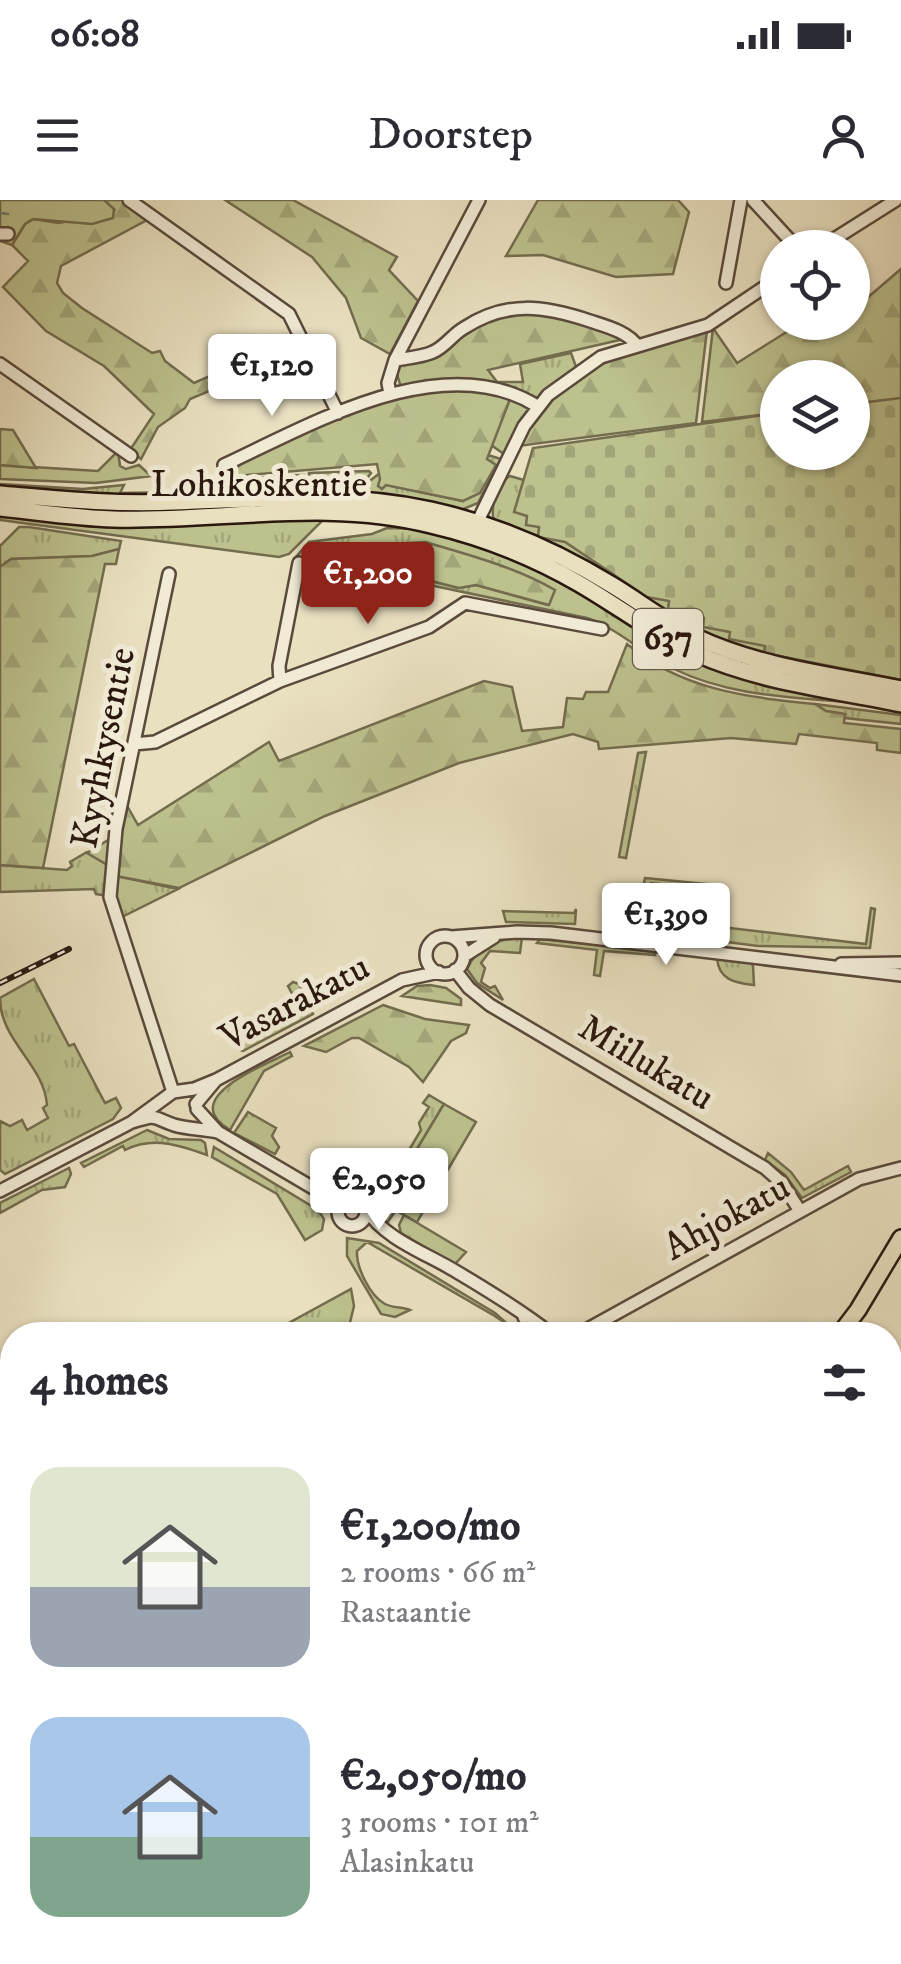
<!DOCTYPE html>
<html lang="en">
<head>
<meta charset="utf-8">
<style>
	body { margin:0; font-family:"IM FELL DW Pica",serif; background:#f7f7f7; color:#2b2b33; height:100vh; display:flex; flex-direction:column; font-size:38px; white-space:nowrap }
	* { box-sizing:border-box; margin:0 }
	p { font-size:32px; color:#7c7c81 }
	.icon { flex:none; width:55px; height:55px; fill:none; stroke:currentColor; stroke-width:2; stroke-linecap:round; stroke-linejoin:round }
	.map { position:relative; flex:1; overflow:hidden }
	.side { position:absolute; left:0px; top:1122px; width:902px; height:642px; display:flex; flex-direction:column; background:#fff; border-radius:40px 40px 0 0; box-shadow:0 2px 8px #0004 }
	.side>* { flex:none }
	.tools { position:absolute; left:760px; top:30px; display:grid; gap:20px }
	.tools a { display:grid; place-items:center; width:110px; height:110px; border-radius:50%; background:#fff; box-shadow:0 2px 8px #0004; font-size:50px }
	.price { position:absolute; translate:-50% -85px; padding:0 22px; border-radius:10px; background:#fff; color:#222; font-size:32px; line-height:65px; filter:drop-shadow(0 2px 5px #0008) }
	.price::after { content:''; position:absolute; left:50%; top:60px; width:30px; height:22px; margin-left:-15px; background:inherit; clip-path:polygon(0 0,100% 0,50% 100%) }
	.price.selected { background:#8f2418; color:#fff }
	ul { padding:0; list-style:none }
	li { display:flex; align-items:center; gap:30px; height:250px; padding:0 30px }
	li span { display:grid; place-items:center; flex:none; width:280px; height:200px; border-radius:30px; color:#555 }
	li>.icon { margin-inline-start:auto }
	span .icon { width:120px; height:120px; fill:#fffc; stroke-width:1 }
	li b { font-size:42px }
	h2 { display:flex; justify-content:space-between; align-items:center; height:120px; padding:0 30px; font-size:42px }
	.status { display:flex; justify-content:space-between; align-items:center; height:70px; padding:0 50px; background:#fff; direction:ltr }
	.status svg { height:28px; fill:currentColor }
	header { display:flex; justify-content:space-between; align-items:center; height:130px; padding:0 30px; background:#fff; font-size:45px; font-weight:600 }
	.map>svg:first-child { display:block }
	.grass { fill:url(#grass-tufts); stroke:#736c4e; stroke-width:2.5; fill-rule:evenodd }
	.forest { fill:url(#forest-firs); stroke:#736c4e; stroke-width:2.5 }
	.cemetery { fill:url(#cemetery-stones); stroke:#736c4e; stroke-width:2.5 }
	.park { fill:#bcc18e; stroke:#736c4e; stroke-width:2.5 }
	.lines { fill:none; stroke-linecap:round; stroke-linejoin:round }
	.stream { stroke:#6c7c6e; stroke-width:2.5 }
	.minor-casing { stroke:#5a4a3b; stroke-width:16 }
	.major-casing { stroke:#2a180f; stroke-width:20 }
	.minor { stroke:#f1ebd6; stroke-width:11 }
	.major { stroke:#e9e0c0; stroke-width:15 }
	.rail-casing { stroke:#2a180f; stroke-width:6 }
	.rail { stroke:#f1ebd6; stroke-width:2.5; stroke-dasharray:8; stroke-linecap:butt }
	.labels { text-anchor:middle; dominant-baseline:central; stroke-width:10; stroke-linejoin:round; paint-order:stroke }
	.shield { fill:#f1ebd6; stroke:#66574b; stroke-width:2.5 }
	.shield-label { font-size:35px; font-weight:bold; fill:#2a180f }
	.street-label { font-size:38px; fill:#2a180f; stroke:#f1ebd6 }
</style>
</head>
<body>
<div class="status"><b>06:08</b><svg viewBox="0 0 49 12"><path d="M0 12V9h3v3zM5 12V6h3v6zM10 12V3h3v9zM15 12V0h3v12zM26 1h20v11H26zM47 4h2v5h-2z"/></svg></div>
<header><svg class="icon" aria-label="menu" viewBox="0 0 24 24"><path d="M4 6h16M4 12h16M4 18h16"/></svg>Doorstep<svg class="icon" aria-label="person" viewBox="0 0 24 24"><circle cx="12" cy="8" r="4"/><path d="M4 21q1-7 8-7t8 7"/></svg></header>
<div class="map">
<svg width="901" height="1764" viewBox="0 0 901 1764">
	<defs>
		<pattern id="grass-tufts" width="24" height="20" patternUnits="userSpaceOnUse" patternTransform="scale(2.5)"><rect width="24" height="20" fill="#bcc18e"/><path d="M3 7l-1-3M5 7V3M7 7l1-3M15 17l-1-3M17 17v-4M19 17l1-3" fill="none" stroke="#a2a579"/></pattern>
		<pattern id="forest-firs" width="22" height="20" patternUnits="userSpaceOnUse" patternTransform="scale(2.5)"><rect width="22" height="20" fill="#bcc18e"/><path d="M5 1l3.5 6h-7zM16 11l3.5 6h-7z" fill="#a2a579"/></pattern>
		<pattern id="cemetery-stones" width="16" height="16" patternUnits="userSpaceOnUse" patternTransform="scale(2.5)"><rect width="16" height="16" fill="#bcc18e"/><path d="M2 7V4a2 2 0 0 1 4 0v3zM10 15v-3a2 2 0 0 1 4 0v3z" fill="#a2a579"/></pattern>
	</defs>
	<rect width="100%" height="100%" fill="#e9e0c0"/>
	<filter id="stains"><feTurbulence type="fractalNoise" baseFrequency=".002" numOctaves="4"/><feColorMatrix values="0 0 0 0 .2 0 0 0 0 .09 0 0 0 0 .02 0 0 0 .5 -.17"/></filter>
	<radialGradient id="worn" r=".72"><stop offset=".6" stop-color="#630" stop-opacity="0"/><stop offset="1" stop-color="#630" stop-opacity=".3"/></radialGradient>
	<path class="grass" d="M571,153L579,175L504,254L491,245L510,199L497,182H523L520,164Z
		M118,251L120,266L126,269L139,265L151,276L96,283L0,279V265L98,271Z
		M488,255L501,259L478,303L461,310L308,283L309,273L369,271L371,273L358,290L380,273L386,285L463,301Z
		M304,275L303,286L285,289L145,298L0,288V284L83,289L124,285L120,293L185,292L184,287C222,285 266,274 304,275Z
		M510,276L527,281L670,398L668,411L705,418L704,422L765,446V453L901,480V483L762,455L720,441L498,324L493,317C492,301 495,284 510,276Z
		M0,314L326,317L289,354L279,357L0,320Z
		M19,327H29L121,341L119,349L92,356L11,359L0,367V346Z
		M387,328L424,329L469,341L534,366L654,437L857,503C795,497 731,497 674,469C643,454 619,429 587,418L296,357L309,342L372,334ZM392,356L548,405L476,385L458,388L404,374Z
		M815,504L901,515V524L845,518L844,514L826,511Z
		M646,552L626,658L619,657L638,553Z
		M87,652L109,666L116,676L178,689L120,718L116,697L96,694L94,689L0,692V665L67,670L72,666L70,662Z
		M645,678L707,684L706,689L651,683L645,718L866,744L871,708L875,709L870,748L758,746L642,731L636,723Z
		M576,709L575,724L506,722L503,711L574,713Z
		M522,737L520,753L490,751L481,763L485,768L481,782L490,788L495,786L503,800L477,783L467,769C478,745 496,740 522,737Z
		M540,739L654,751L655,755L604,751L600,776L594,775L597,750L537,743Z
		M717,757L750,761L753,766L754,785C735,783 718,780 717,757Z
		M34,779L69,846L74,844L105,903L116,898L121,908L113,919L5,974L0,970V921L10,926L22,920L27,930L48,918L43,908L47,905C44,864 0,841 0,798Z
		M293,782L299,784L313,814L243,851L237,849L238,844L302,812L288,786Z
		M290,852L292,856L264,871L230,930C176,898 264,866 290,852Z
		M429,895L444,904L385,1003L396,1010L387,1023L376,1012L382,990L387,987L421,930L419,923L429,907L423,903Z
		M248,912L276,928L272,936L279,947L275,954L234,933Z
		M147,930L169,939L201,940L205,943L207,955C179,945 153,936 125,950L123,946L84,967L81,963Z
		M214,947L318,1010L324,1019L322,1030L305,1040L277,994L212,957Z
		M768,953L791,972L804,990L848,966L851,972L802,998L785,975L765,960Z
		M69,968L71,974L65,987L42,990L0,1013V1003Z
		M404,1015L466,1052L456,1063H451L401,1033L399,1025Z
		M347,1038L379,1043L495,1113L520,1135H514L507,1124L493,1115L367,1042L357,1051C356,1067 370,1096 385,1104C393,1108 403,1107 410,1110L395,1117L381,1114L347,1056Z
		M351,1089L354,1106L347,1135H279L276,1130Z"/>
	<path class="forest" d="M104,0H123L147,20L61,66L57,83L63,93L82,108L152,153L160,151L165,161L194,183L300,137L303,143L250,174L190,199L185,208L158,227L141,259L130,250L154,214L104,166L46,131L3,87L28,61L12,45L25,24L33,19L59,23L114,10Z
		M225,0H293L397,57L389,70L418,101L390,154L361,138L346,98L312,57Z
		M538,0H678L689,12L673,74L616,77L543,55L506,56Z
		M901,69V198L853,204L852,178H778L777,213L702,222L713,128L737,163L801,123L852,122L853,110Z
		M533,110L603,129L624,139L488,170L510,199L487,259L496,265L480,293L463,301L386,285L382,289L378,286L380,279L377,264L235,276V269L247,258L372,204L404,197L396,171L399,165L464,134L483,122Z
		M707,130L696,223L518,246C564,162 622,155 707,130Z
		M0,229L13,230L36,268L0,265Z
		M425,342C469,355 515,367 555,390L549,405L476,385L459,388L403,374L392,356L376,351L375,345Z
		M119,349L116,364H105L43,668L0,665V367L11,359L92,356Z
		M627,444C682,490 746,497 815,504L826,511L845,514L844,523L901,529V553L877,550V543L799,534L796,544L731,538L599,549L598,542L573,534L459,563L325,616L179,688L116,676L109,666L87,653L121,632L126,604L138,625L269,542L279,561L484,481L512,487L522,531L563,527L567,498L583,499L586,492H608Z
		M430,785L446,788L461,799V805L402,796L417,786Z
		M383,805L425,819L469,825L466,833L451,841L423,882L409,867L359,838H352L326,852L304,846Z
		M0,1650L12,1652V1718L0,1714Z
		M117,1753H285L293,1764H147Z
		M368,1753H559L563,1764H395Z"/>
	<path class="cemetery" d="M901,198V480L764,453L765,446L729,439L730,432L703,427L704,418L668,410L669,401L647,397L565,342L538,337L539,327L526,325L527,316L514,312L533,248L777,213L778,252H852L853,204Z"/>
	<path class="park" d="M0,0H104L114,9L113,18L92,24L33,19L25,24L12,45L0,41Z
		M444,904L476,922L417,1022L384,1004Z"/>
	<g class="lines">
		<path class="stream" d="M0,13L8,14
			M0,1655L12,1657
			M165,1752L200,1764"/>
		<defs>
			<path id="minor" d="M129,0L289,114L338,213
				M753,0L797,48
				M0,34H8
				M820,48L896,0
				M726,83L741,0
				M395,160C407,158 422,157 433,152C445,147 453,134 464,128C507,100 544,106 590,121C605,126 629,132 637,146
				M0,164L131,256
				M390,194L388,183L395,160L479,0
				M224,265C312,224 443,147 537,206
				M475,327L524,226L548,195L601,157L708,125L778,78
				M169,374L116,629L110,697L173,892
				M280,481L279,466L299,363
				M134,544L155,542L280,481L429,427L465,403L602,429
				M426 755a19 19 0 1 1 38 0a19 19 0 1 1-38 0Z
				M451,737L517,732L551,733L901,775
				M464,756L494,737
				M841,764L901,763
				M455,770L469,788L490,805L765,968L782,983L800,1011
				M196,904L216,880
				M197,909L218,932L320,992L333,1002L339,1011
				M132,922L173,892L194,889L216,880L402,780L439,772
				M0,991L132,922C159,914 151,917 174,925C187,929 204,929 218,932
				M338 1012a14 14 0 1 1 28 0a14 14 0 1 1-28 0Z
				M366,1009C384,1039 428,1054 457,1072C489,1091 522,1111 551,1134
				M524,1117L534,1135
				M567,1135L586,1130L859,979L901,968
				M890,1296L901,1276
				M0,1454L12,1447
				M890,1688L901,1686
				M628,1752L637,1764
				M777,1764L783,1752"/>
			<path id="major" d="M0,294C58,299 116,305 174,302C261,299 344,291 431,310C494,324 557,351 612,385C640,402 666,422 696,437C760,467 832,475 901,489
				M0,308C38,312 76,318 113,319C220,322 325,298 431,325C482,337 533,357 578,383C618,406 654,434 695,453C759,482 833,490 901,504
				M839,1135L858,1110L901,1038
				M890,1436L901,1442
				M0,1582L12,1581
				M0,1596L12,1595"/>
		</defs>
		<use href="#minor" class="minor-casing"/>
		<use href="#major" class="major-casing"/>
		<use href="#minor" class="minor"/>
		<use href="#major" class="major"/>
		<defs>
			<path id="rail" d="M0,783L69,749
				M0,1642L12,1645
				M351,1752L377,1764"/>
		</defs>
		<use href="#rail" class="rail-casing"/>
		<use href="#rail" class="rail"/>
	</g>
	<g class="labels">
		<rect class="shield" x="633" y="409" width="70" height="60" rx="8"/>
		<g class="shield-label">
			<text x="668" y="439">637</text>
		</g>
		<g class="street-label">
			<text x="259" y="285">Lohikoskentie</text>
			<text transform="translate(104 548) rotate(-79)">Kyyhkysentie</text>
			<text transform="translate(295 803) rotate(-28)">Vasarakatu</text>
			<text transform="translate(646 863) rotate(31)">Miilukatu</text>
			<text transform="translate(727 1018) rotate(-29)">Ahjokatu</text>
		</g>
	</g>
	<rect width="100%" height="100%" filter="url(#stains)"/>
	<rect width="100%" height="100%" fill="url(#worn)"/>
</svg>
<div class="tools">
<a><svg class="icon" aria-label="locate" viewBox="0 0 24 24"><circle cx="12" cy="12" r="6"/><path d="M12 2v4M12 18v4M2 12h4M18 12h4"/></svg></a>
<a><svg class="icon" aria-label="layers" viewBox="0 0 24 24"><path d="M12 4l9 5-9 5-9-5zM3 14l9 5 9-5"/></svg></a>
</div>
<b class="price" style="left:272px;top:219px">€1,120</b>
<b class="price selected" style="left:368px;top:427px">€1,200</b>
<b class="price" style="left:666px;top:768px">€1,390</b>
<b class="price" style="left:379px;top:1033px">€2,050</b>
<section class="side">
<h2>4 homes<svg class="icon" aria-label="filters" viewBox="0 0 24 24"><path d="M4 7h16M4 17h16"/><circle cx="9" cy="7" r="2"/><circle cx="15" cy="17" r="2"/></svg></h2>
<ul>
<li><span style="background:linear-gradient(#dfe7d0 60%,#9aa5b1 0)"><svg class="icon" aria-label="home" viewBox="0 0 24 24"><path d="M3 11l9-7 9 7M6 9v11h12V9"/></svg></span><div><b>€1,200/mo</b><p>2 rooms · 66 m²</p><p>Rastaantie</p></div></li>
<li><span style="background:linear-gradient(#a9c7e8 60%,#7fa58c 0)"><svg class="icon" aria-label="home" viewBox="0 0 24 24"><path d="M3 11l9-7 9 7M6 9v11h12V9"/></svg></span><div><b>€2,050/mo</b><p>3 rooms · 101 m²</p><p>Alasinkatu</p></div></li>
</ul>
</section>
</div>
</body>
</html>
